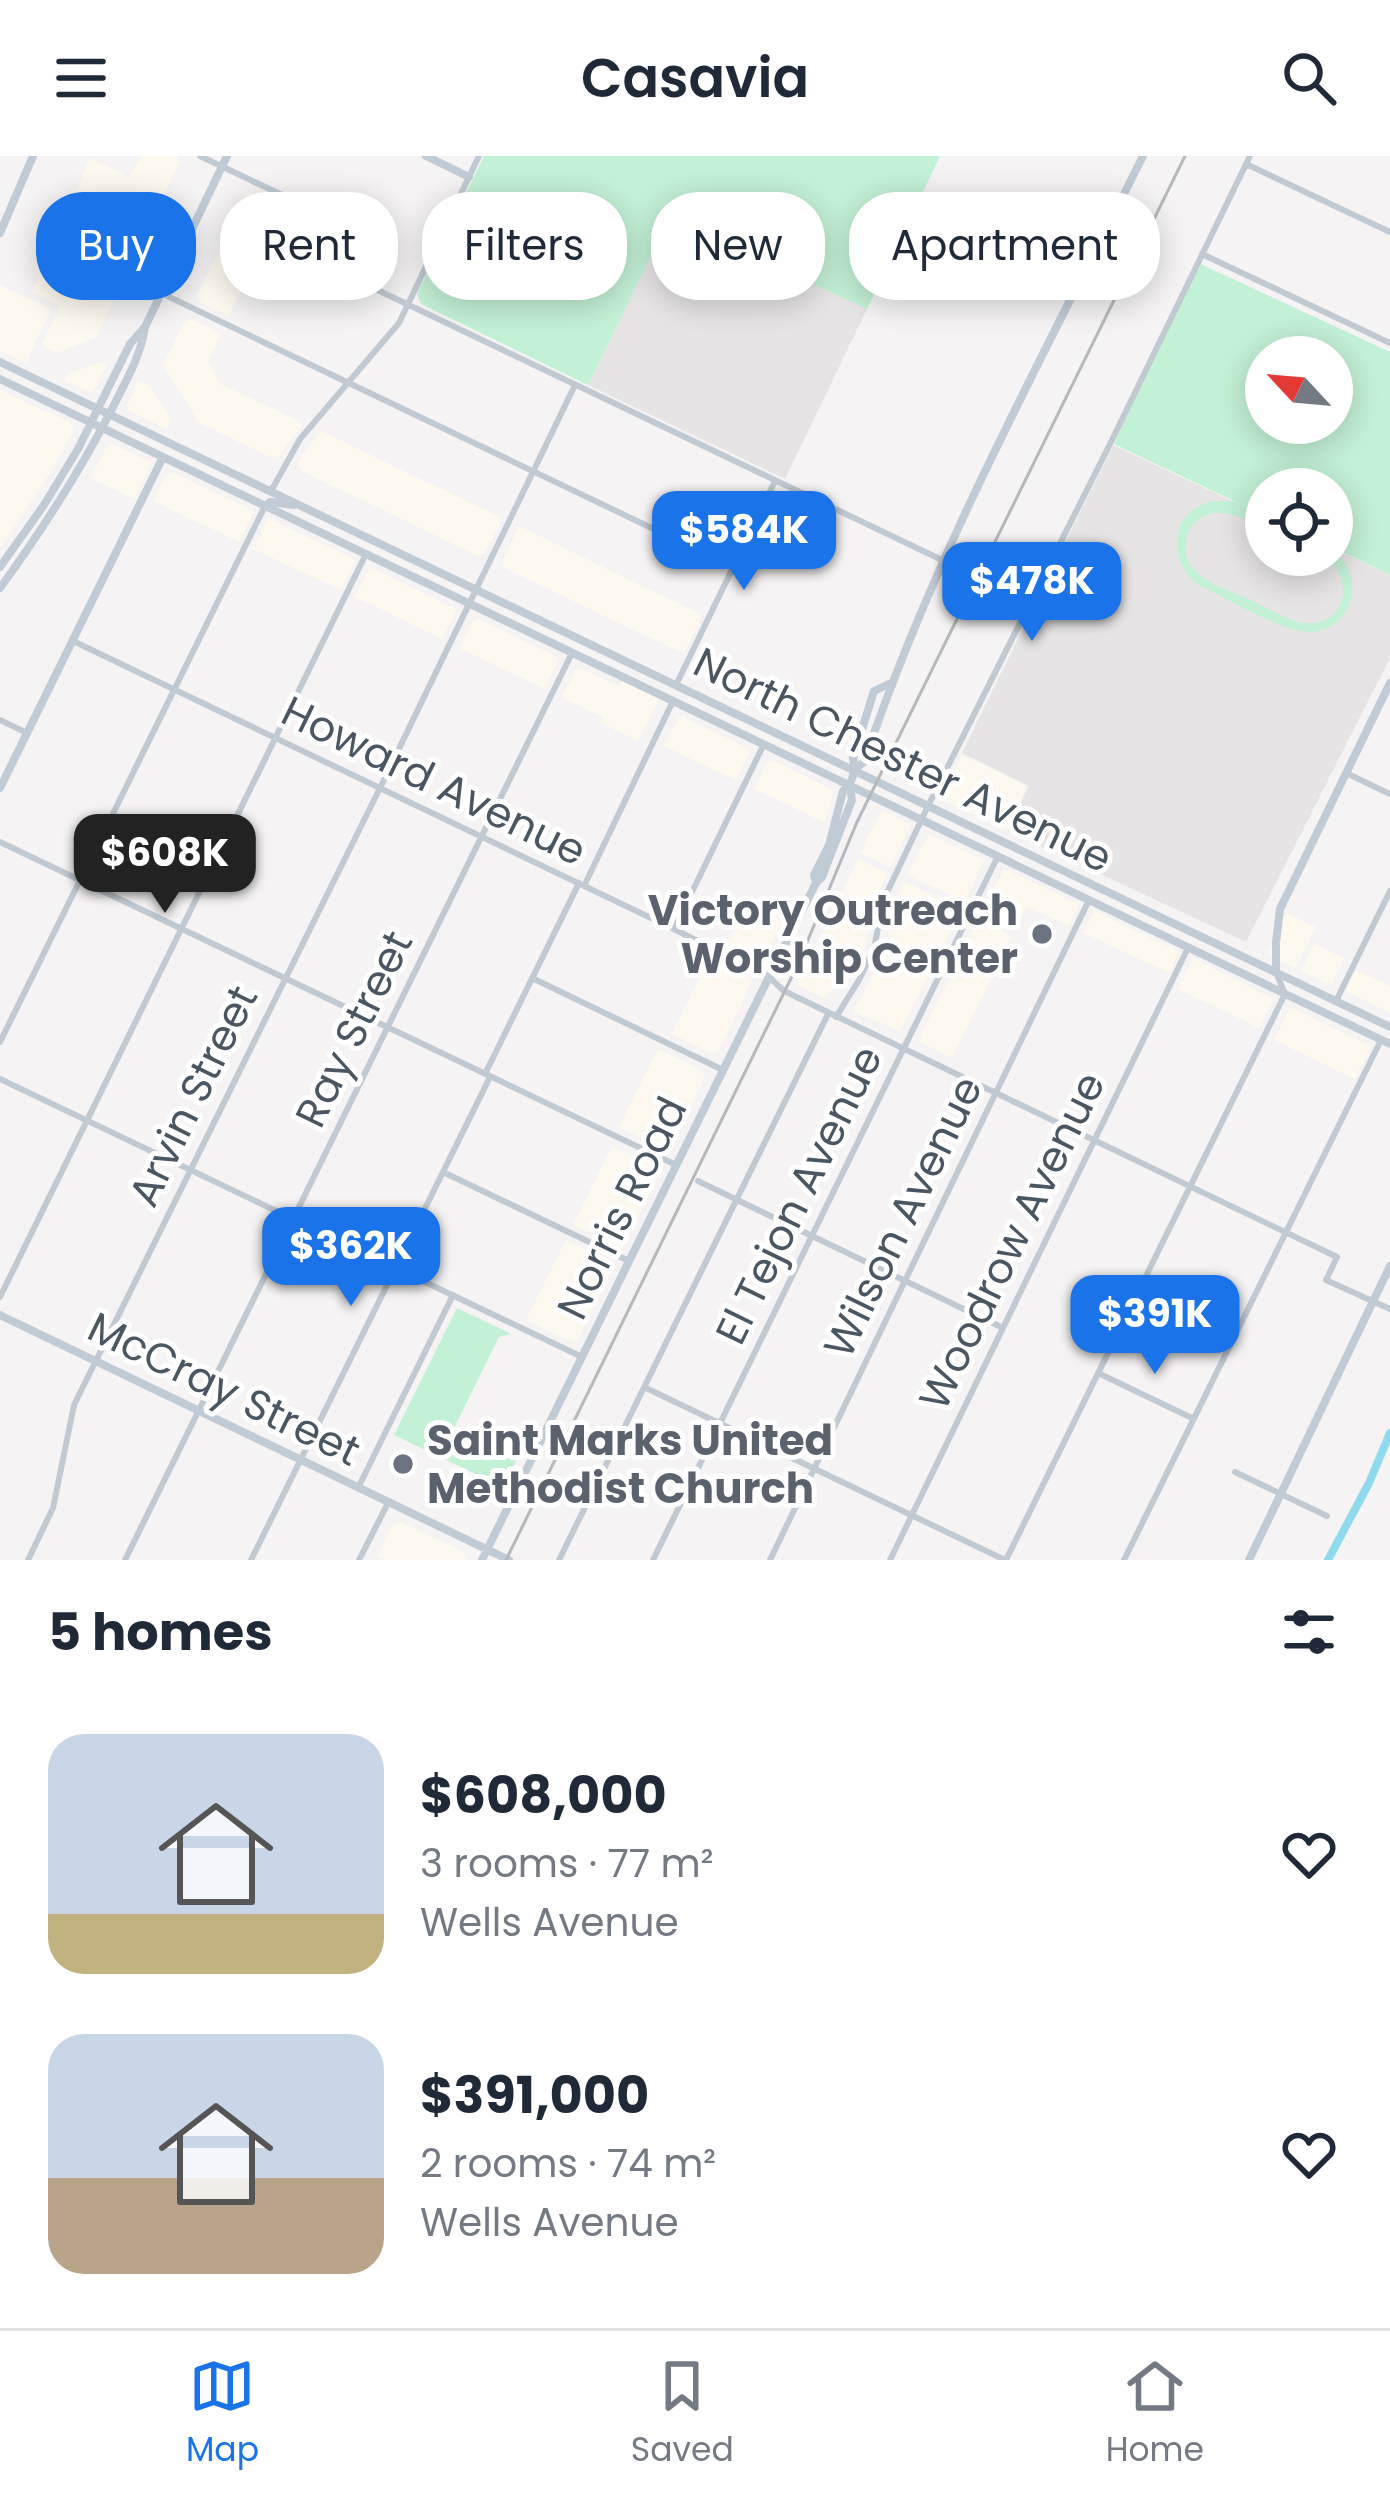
<!DOCTYPE html>
<html lang="en">
<head>
<meta charset="utf-8">
<style>
	body { margin:0; font-family:Poppins,sans-serif; background:#f6f6f7; color:#1f2937; height:100vh; display:flex; flex-direction:column; font-size:45px; white-space:nowrap }
	* { box-sizing:border-box; margin:0 }
	p { font-size:39px; color:#747a83 }
	.icon { flex:none; width:66px; height:66px; fill:none; stroke:currentColor; stroke-width:2; stroke-linecap:round; stroke-linejoin:round }
	.map { position:relative; height:1404px; overflow:hidden }
	.sheet { display:flex; flex-direction:column; background:#fff; flex:1 }
	.sheet>* { flex:none }
	.hud { position:absolute; left:36px; top:36px; width:1320px; height:108px; display:flex; gap:24px }
	.needle { width:78px; rotate:296deg }
	.buttons { position:absolute; left:1245px; top:180px; display:grid; gap:24px }
	.buttons a { display:grid; place-items:center; width:108px; height:108px; border-radius:50%; background:#fff; box-shadow:0 6px 30px #0003; font-size:60px }
	.price { position:absolute; translate:-50% -102px; padding:0 27px; border-radius:24px; background:#1a73e8; color:#fff; font-size:39px; line-height:78px; filter:drop-shadow(0 3px 6px #0008) }
	.price::after { content:''; position:absolute; left:50%; top:72px; width:36px; height:27px; margin-left:-18px; background:inherit; clip-path:polygon(0 0,100% 0,50% 100%) }
	.price.active { background:#222; color:#fff }
	ul { padding:0; list-style:none }
	li { display:flex; align-items:center; gap:36px; height:300px; padding:0 48px }
	li span { display:grid; place-items:center; flex:none; width:336px; height:240px; border-radius:36px; color:#555 }
	li>.icon { margin-inline-start:auto }
	span .icon { width:144px; height:144px; fill:#fffc; stroke-width:1 }
	li b { font-size:51px }
	h2 { display:flex; justify-content:space-between; align-items:center; height:144px; padding:0 48px; font-size:51px }
	.tag { padding:0 42px; border-radius:48px; background:#fff; box-shadow:0 6px 30px #0003; font-size:42px; line-height:108px }
	.tag.active { background:#1a73e8; color:#fff }
	header { display:flex; justify-content:space-between; align-items:center; height:156px; padding:0 48px; background:#fff; font-size:54px; font-weight:600 }
	.tabs { display:flex; justify-content:space-around; align-items:center; height:168px; border-top:3px solid #e0e1e3; background:#fff; font-size:33px; color:#747a83 }
	.tabs a { display:grid; justify-items:center; gap:6px }
	.tabs .active { color:#1a73e8 }
	.map>svg:first-child { display:block }
	.commercial { fill:#fdf9ef }
	.education { fill:#e6e4e5 }
	.green { fill:#c3f1d5; fill-rule:evenodd }
	.lines { fill:none; stroke-linecap:round; stroke-linejoin:round }
	.canal { stroke:#90daee; stroke-width:8 }
	.street { stroke:#c1cad2; stroke-width:6 }
	.secondary { stroke:#c1cbd6; stroke-width:8 }
	.rail { stroke:#b5b8bd; stroke-width:3 }
	.worship-dot { fill:#6b7280; stroke:#fff; stroke-width:4.5 }
	.labels { text-anchor:middle; dominant-baseline:central; stroke-width:10; stroke-linejoin:round; paint-order:stroke }
	.street-label { font-size:42px; fill:#4a5661; stroke:#fff }
	.worship-label { font-size:42px; font-weight:bold; fill:#5b616d; stroke:#fff; text-anchor:end }
</style>
</head>
<body>
<header><svg class="icon" aria-label="menu" viewBox="0 0 24 24"><path d="M4 6h16M4 12h16M4 18h16"/></svg>Casavia<svg class="icon" aria-label="search" viewBox="0 0 24 24"><circle cx="10" cy="10" r="6"/><path d="M15 15l6 6"/></svg></header>
<div class="map">
<svg width="1390" height="1404" viewBox="0 0 1390 1404">
	<rect width="100%" height="100%" fill="#f5f3f3"/>
	<path class="commercial" d="M141,0H177L180,5L96,181L57,197L42,189L60,150L32,136L90,2L130,21Z
		M248,36L283,50L229,160L200,146L197,140Z
		M0,129L49,152L50,156L26,207L0,195Z
		M190,163L221,177L208,205L219,227L303,267L279,300L272,302L199,267L163,209L184,166Z
		M101,206L107,209L92,237L64,225L67,218Z
		M138,225L150,230L171,264L167,273L128,254L127,250Z
		M0,234L71,267L74,273L52,314L0,392Z
		M321,275L502,362L485,396L479,400L301,315L298,309L299,305Z
		M113,288L152,307L134,343L90,322L106,292Z
		M172,316L254,355L239,386L153,345L165,320Z
		M268,362L356,404L341,434L253,393Z
		M519,370L702,459L686,493L680,496L506,413L502,407Z
		M370,411L457,453L442,483L355,441Z
		M478,463L557,501L558,505L545,533L459,492L472,466Z
		M581,512L619,530L623,523L660,541L638,585L601,567L603,561L562,541L575,516Z
		M679,561H683L749,593V597L736,624L664,590Z
		M962,599L1027,630L1006,674L941,643Z
		M773,604L834,634L825,667L754,633L767,608Z
		M882,654L911,668L890,711L860,697Z
		M929,678L984,704L965,746L907,719Z
		M858,703L887,717L877,740L864,793L854,813L825,842L796,829Z
		M1004,713L1079,748L1069,770L1027,751L1016,772L1012,773L980,758Z
		M904,725L962,753L900,875L854,856L884,795L895,746Z
		M749,745L784,761L766,798L759,802L728,788Z
		M1094,755L1178,795L1170,817L1083,777Z
		M1286,757L1316,771L1295,812L1272,801L1268,795Z
		M978,764L1012,780L952,902L922,887L920,881Z
		M1314,788L1344,802L1331,829L1301,815Z
		M710,801L748,819L752,825L719,894L712,897L672,878Z
		M1193,802L1273,843L1259,872L1178,833Z
		M1356,814L1390,830V857L1345,835Z
		M1290,851L1371,890L1355,923L1274,884Z
		M658,893L702,914L705,920L672,989L665,993L619,971Z
		M612,990L662,1013L622,1093L573,1069Z
		M566,1084L615,1107L576,1187L526,1164Z
		M399,1365L464,1396L467,1404H384L377,1401L392,1369Z"/>
	<path class="education" d="M670,61L867,153L785,323L588,229Z
		M1113,289L1266,361V399H1332V392L1390,419V502L1246,786L1008,675L1029,630L962,597Z"/>
	<path class="green" d="M484,0H940L867,153L670,61L588,229L421,148L417,138Z
		M1196,106L1390,196V419L1332,391V333H1266V374C1245,364 1219,346 1197,365C1190,371 1186,380 1185,389C1183,423 1229,433 1253,445C1268,452 1287,465 1304,467C1347,472 1357,419 1321,399H1332V393C1371,421 1350,484 1301,475C1272,470 1227,442 1198,429C1170,406 1167,361 1206,347C1216,344 1227,345 1236,346L1114,288ZM1266,201H1332V267H1266Z
		M457,1152L511,1178L499,1181L453,1274L516,1304L505,1332L394,1279Z"/>
	<g class="lines">
		<path class="canal" d="M1328,1404L1369,1327L1390,1277"/>
		<path class="street" d="M200,0L337,65L317,105L942,404
			M1246,8L1390,76
			M1202,98L1390,187
			M161,137L733,411
			M271,335L300,283L399,167L479,0
			M73,485L674,773L769,821L784,835L1337,1101L1326,1124L1390,1153
			M676,529L774,327
			M0,564L27,577
			M1346,617L1390,638
			M0,686L676,1009
			M584,730L673,545
			M674,773L764,588
			M532,822L723,914
			M1336,845L1390,735
			M836,861L859,824L874,793L883,745L928,650L1111,286L1250,0
			M0,886L265,350
			M485,918L579,727
			M0,923L582,1201
			M443,1016L629,1105
			M698,1025L1003,1172
			M0,1141L366,398
			M1098,1217L1194,1263
			M646,1232L1005,1404
			M1235,1316L1327,1360
			M359,1330L453,1139
			M28,1404L53,1352L74,1249L380,632L575,229
			M125,1404L572,497
			M251,1404L490,921
			M359,1404L389,1345
			M559,1404L828,858
			M653,1404L998,700
			M770,1404L1089,744
			M890,1404L1188,792
			M1006,1404L1285,838L1276,816
			M1124,1404L1381,884"/>
		<path class="secondary" d="M426,0L469,21
			M0,77L33,0
			M0,206L1390,871
			M0,223L1390,888
			M265,350L270,346L294,349
			M0,411L44,349L78,293L130,188L144,172
			M0,432C43,373 81,314 114,249C127,223 141,199 145,171L227,0
			M855,613L864,606C935,395 1044,199 1143,0
			M0,632L163,301
			M816,727L814,719L829,689L843,635C854,626 856,615 853,602L874,535L889,528
			M1276,816V787L1280,753L1390,527
			M0,1159L509,1404
			M482,1404L769,821L816,727L822,721L852,644L850,630
			M1249,1404L1390,1110"/>
		<path class="rail" d="M506,1404L798,808L857,666L1185,0"/>
	</g>
	<g class="worship-dot">
		<circle cx="1042" cy="778" r="12"/>
		<circle cx="403" cy="1308" r="12"/>
	</g>
	<g class="labels">
		<g class="street-label">
			<text transform="translate(903 604) rotate(26)">North Chester Avenue</text>
			<text transform="translate(434 625) rotate(26)">Howard Avenue</text>
			<text transform="translate(354 873) rotate(-64)">Ray Street</text>
			<text transform="translate(193 940) rotate(-64)">Arvin Street</text>
			<text transform="translate(799 1039) rotate(-64)">El Tejon Avenue</text>
			<text transform="translate(622 1052) rotate(-64)">Norris Road</text>
			<text transform="translate(903 1061) rotate(-64)">Wilson Avenue</text>
			<text transform="translate(1012 1085) rotate(-64)">Woodrow Avenue</text>
			<text transform="translate(224 1233) rotate(26)">McCray Street</text>
		</g>
		<g class="worship-label">
			<text x="1018" y="754">Victory Outreach<tspan x="1018" dy="48">Worship Center</tspan></text>
			<text x="427" y="1284" text-anchor="start">Saint Marks United<tspan x="427" dy="48">Methodist Church</tspan></text>
		</g>
	</g>
</svg>
<div class="buttons">
<a><svg class="needle" viewBox="-14 -14 28 28"><path d="M0-13l5 13h-10z" fill="#e53935"/><path d="M0 13l5-13h-10z" fill="#747a83"/></svg></a>
<a><svg class="icon" aria-label="locate" viewBox="0 0 24 24"><circle cx="12" cy="12" r="6"/><path d="M12 2v4M12 18v4M2 12h4M18 12h4"/></svg></a>
</div>
<b class="price" style="left:744px;top:437px">$584K</b>
<b class="price" style="left:1032px;top:488px">$478K</b>
<b class="price active" style="left:165px;top:760px">$608K</b>
<b class="price" style="left:351px;top:1153px">$362K</b>
<b class="price" style="left:1155px;top:1221px">$391K</b>
<div class="hud">
<a class="tag active">Buy</a>
<a class="tag">Rent</a>
<a class="tag">Filters</a>
<a class="tag">New</a>
<a class="tag">Apartment</a>
</div>
</div>
<section class="sheet">
<h2>5 homes<svg class="icon" aria-label="filters" viewBox="0 0 24 24"><path d="M4 7h16M4 17h16"/><circle cx="9" cy="7" r="2"/><circle cx="15" cy="17" r="2"/></svg></h2>
<ul>
<li><span style="background:linear-gradient(#c9d6e8 75%,#c2b280 0)"><svg class="icon" aria-label="home" viewBox="0 0 24 24"><path d="M3 11l9-7 9 7M6 9v11h12V9"/></svg></span><div><b>$608,000</b><p>3 rooms · 77 m²</p><p>Wells Avenue</p></div><svg class="icon" aria-label="heart" viewBox="0 0 24 24"><path d="M12 20l-8-8c-3-5 5-10 8-4 3-6 11-1 8 4z"/></svg></li>
<li><span style="background:linear-gradient(#c9d6e8 60%,#b9a48a 0)"><svg class="icon" aria-label="home" viewBox="0 0 24 24"><path d="M3 11l9-7 9 7M6 9v11h12V9"/></svg></span><div><b>$391,000</b><p>2 rooms · 74 m²</p><p>Wells Avenue</p></div><svg class="icon" aria-label="heart" viewBox="0 0 24 24"><path d="M12 20l-8-8c-3-5 5-10 8-4 3-6 11-1 8 4z"/></svg></li>
</ul>
</section>
<nav class="tabs">
<a class="active"><svg class="icon" aria-label="map" viewBox="0 0 24 24"><path d="M3 6l6-2 6 2 6-2v14l-6 2-6-2-6 2zM9 4v14M15 6v14"/></svg>Map</a>
<a><svg class="icon" aria-label="saved" viewBox="0 0 24 24"><path d="M7 4h10v16l-5-4-5 4z"/></svg>Saved</a>
<a><svg class="icon" aria-label="home" viewBox="0 0 24 24"><path d="M3 11l9-7 9 7M6 9v11h12V9"/></svg>Home</a>
</nav>
</body>
</html>
